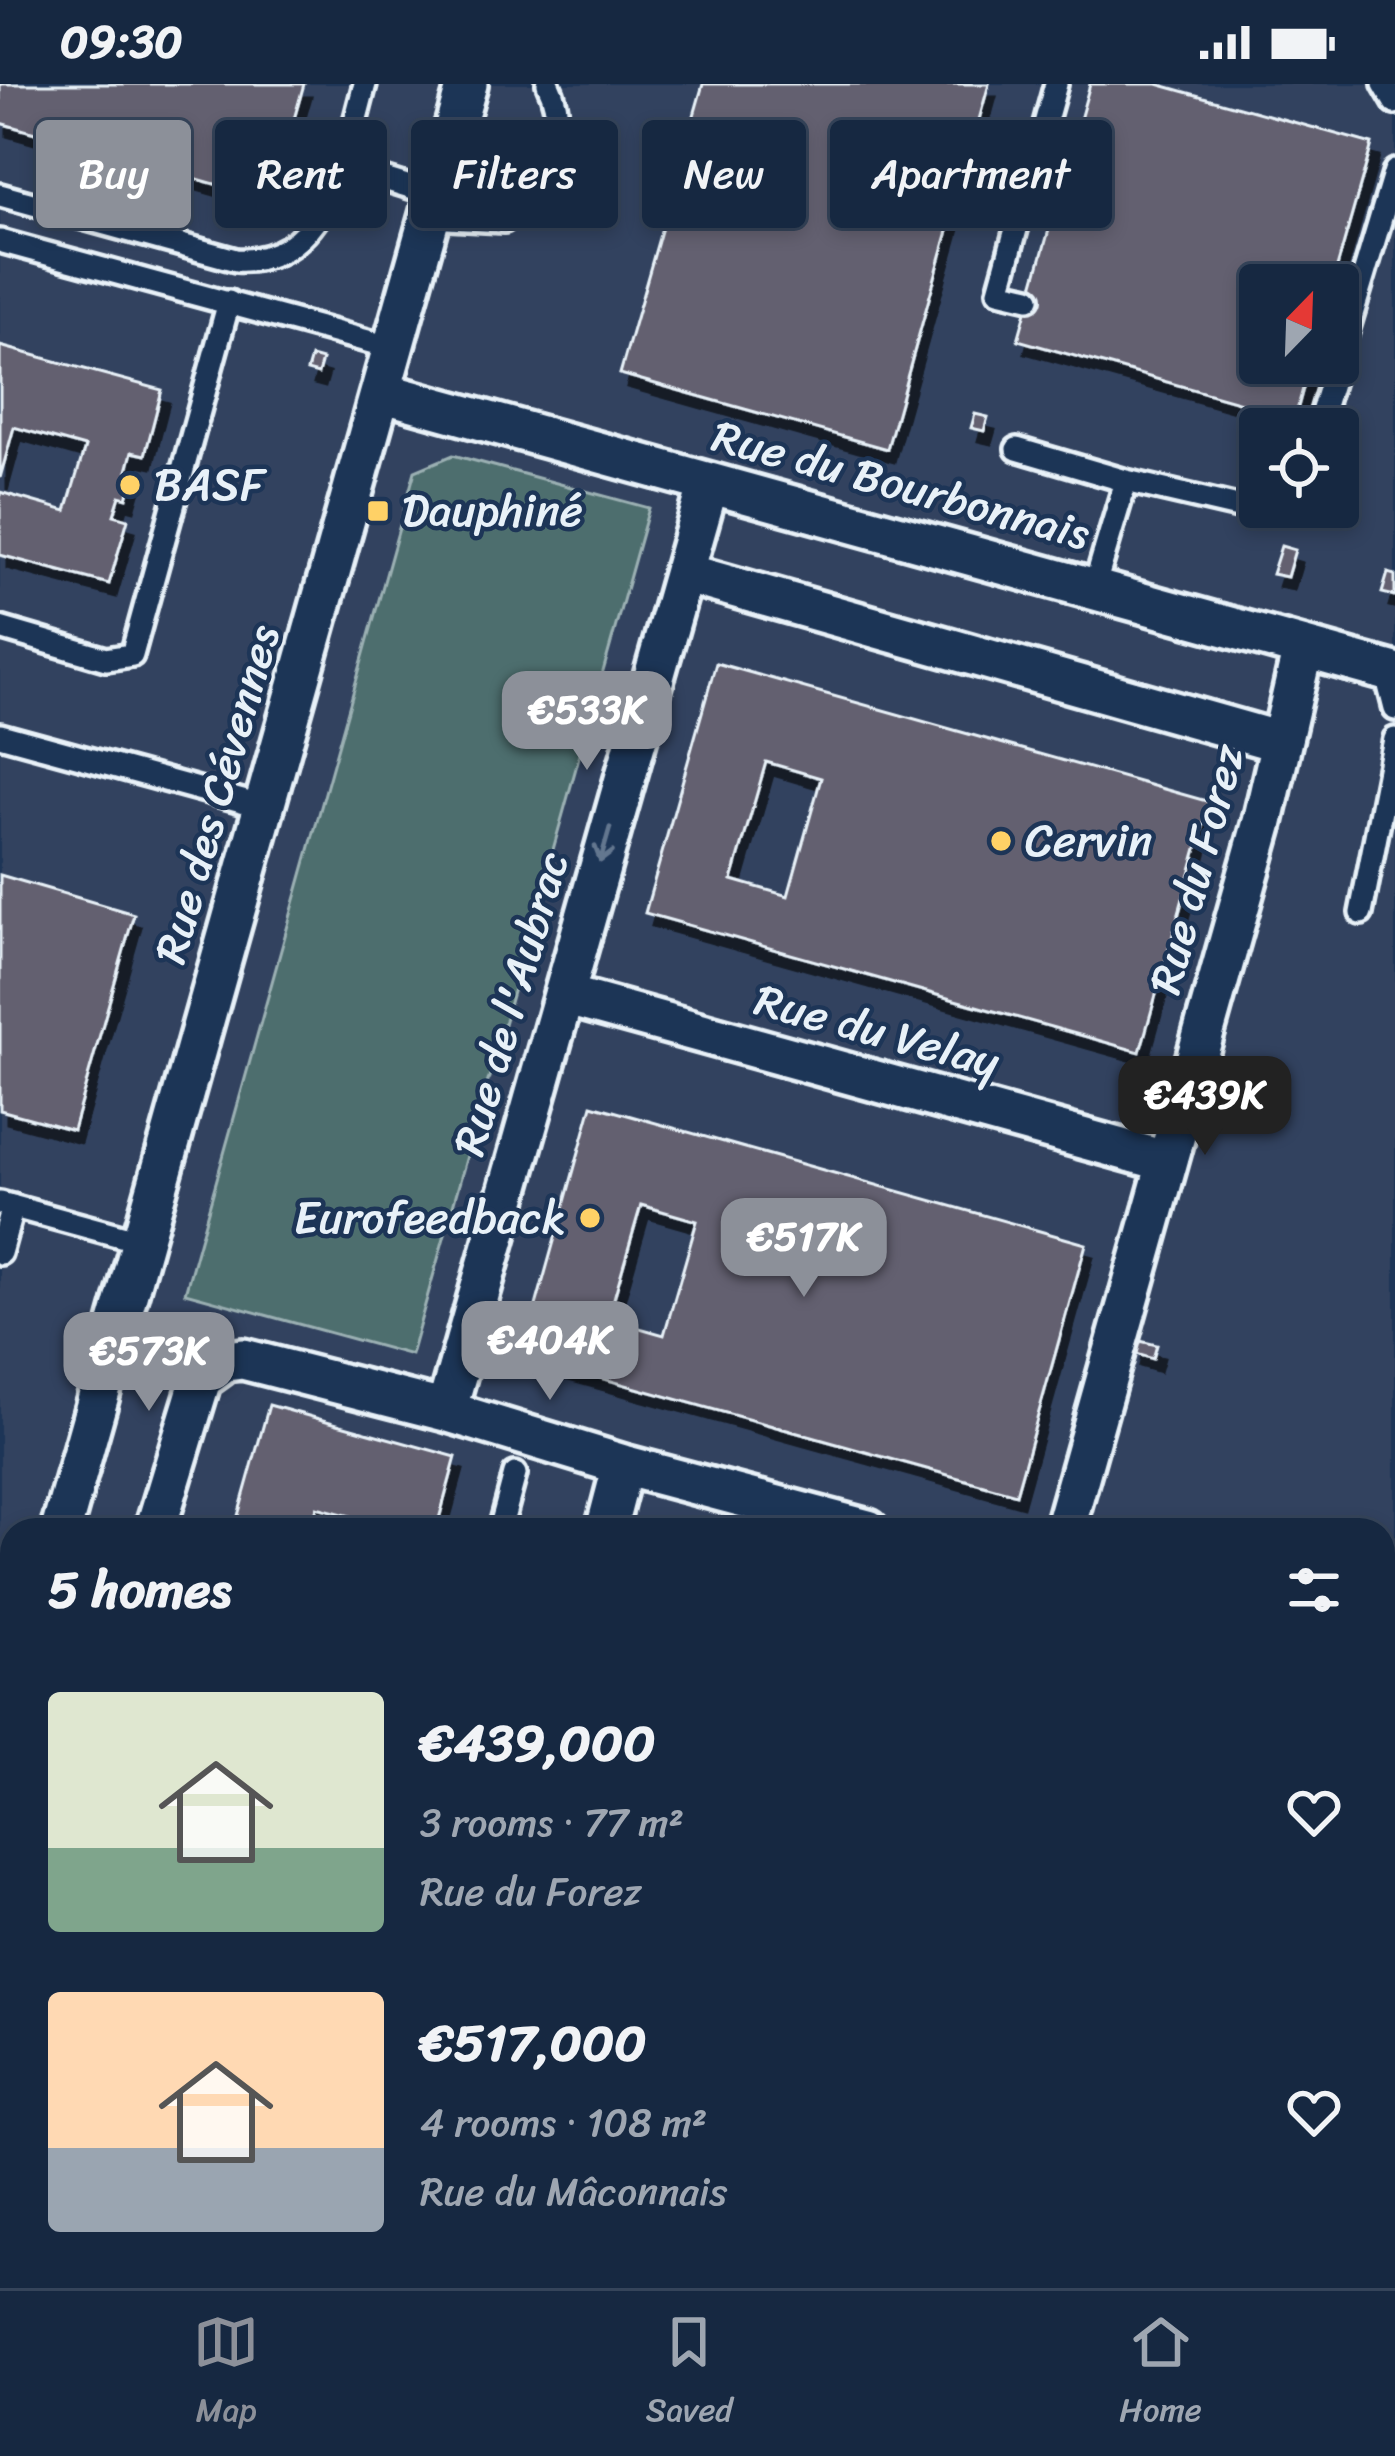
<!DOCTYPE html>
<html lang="en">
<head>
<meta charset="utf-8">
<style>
	body { margin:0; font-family:Sriracha,sans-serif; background:#23344c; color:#f1f3f6; height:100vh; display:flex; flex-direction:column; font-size:45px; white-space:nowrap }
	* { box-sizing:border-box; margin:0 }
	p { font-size:39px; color:#9ea6b1 }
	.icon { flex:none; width:66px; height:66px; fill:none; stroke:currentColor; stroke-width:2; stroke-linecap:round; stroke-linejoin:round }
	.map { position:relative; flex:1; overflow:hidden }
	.drawer { position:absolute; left:0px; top:1434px; width:1395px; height:771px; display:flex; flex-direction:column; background:#162841; border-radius:36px 36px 0 0; box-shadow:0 6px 18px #0003,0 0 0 3px #35445a }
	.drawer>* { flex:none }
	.hud { position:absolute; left:36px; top:36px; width:1323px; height:108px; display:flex; gap:24px }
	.needle { width:78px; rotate:23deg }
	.controls { position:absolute; left:1239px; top:180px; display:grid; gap:24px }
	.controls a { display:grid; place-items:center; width:120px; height:120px; border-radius:12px; background:#162841; box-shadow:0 6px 18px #0003,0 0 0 3px #35445a; font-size:60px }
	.price { position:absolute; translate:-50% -102px; padding:0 27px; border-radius:24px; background:#8c9099; color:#fff; font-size:39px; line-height:78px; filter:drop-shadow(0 3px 6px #0008) }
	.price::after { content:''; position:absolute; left:50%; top:72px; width:36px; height:27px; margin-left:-18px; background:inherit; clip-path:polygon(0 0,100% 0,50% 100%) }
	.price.selected { background:#222; color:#fff }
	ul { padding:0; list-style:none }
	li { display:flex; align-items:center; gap:36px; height:300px; padding:0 48px }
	li span { display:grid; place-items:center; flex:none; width:336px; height:240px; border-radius:12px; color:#555 }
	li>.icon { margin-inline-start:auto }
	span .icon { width:144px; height:144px; fill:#fffc; stroke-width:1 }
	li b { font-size:51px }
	h2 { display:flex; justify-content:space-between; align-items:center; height:144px; padding:0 48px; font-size:51px }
	.chip { padding:0 42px; border-radius:12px; background:#162841; box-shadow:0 6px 18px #0003,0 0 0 3px #35445a; font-size:42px; line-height:108px }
	.chip.selected { background:#8c9099; color:#fff }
	.status { display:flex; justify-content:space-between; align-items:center; height:84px; padding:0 60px; background:#162841; direction:ltr }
	.status svg { height:33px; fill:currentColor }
	.dock { display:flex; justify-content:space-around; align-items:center; height:168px; border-top:3px solid #35445a; background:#162841; font-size:33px; color:#9ea6b1 }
	.dock a { display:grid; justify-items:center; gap:6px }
	.dock .selected { color:#8c9099 }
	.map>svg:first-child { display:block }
	.built { fill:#32425e; fill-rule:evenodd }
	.green { fill:#4e6e6e; stroke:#9bb0b3; stroke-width:3 }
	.building { fill:#646170; stroke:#e8f1f8; stroke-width:3; fill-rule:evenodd; filter:url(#shadow) }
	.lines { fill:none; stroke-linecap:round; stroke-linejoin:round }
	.lane-casing { stroke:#e8f1f8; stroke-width:30 }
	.street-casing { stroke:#e8f1f8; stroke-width:48 }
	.highway-casing { stroke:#e8f1f8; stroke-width:75 }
	.lane { stroke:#1d3557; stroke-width:21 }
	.street { stroke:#1d3557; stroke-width:39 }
	.highway { stroke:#1d3557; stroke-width:66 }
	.oneway { stroke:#64778f }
	.poi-dot { fill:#ffd166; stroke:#1d3557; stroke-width:4.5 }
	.labels { text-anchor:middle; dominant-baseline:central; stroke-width:9; stroke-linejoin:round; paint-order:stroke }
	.poi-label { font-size:45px; fill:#e8f1f8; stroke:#1d3557; text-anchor:start }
	.street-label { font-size:45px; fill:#e8f1f8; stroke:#1d3557 }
</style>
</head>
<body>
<div class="status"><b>09:30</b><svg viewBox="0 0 49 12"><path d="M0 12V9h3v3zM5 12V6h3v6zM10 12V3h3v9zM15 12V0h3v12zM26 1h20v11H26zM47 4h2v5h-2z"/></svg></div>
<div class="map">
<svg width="1395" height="2204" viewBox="0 0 1395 2204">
	<defs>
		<filter id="shadow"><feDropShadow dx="7" dy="13" stdDeviation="0" flood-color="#0009"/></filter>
	</defs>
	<rect width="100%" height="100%" fill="#1d3557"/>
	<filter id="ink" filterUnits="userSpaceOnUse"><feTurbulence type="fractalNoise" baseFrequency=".00833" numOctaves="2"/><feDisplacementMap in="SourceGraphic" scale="24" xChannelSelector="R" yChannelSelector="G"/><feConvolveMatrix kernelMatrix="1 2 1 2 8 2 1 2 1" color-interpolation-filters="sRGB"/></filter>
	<g filter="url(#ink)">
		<path class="built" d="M0,0H1395V1455L1383,1482V1446H12V1900L0,1897ZM1260,201H1338V279H1260ZM1260,345H1338V423H1260Z
			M1383,1989L1395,2033V2204H1114L1074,2193H1383Z"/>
		<path class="green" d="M453,371L649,424L411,1271L185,1209L415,387Z
			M0,1897L12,1900V2193H1074L1114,2204H0Z"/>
		<path class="building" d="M0,0H304L271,116L0,39Z
			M703,0H989L887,365L620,290Z
			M1090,0H1157L1372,60L1332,201H1260V279H1310L1295,334L1018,256Z
			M0,262L162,306L145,371L132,368L127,387L134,390L127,414L120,412L114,431L128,435L109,500L0,471V408L66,427L85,363L14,343L0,394Z
			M311,273L322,276L318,290L307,287Z
			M975,330L988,333L984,347L971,344Z
			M1281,462L1295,466L1287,493L1272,490Z
			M1388,489L1395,491V512L1382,509Z
			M716,579L1210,718L1140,968L645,829ZM766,678L821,694L788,812L732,796Z
			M0,791L134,830L73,1046L0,1026Z
			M592,1021L1086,1160L1016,1410L522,1272ZM641,1121L697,1137L664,1251L608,1235Z
			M1136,1256L1157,1261L1153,1275L1133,1269Z
			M269,1321L456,1373L436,1446H375L377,1439L317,1423L310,1446H234Z"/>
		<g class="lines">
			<defs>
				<path id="lane" d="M1384,0L1395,19
					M342,82L436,111
					M0,111L236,176C328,181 346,69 365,0
					M430,133L504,137C514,129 528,122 536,113C560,83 564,33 548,0
					M0,157L393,264
					M1029,214L999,207L1056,0
					M1338,277L1395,87
					M1317,345L1337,279
					M1017,365L1126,397L1238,423L1260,416
					M1094,504L1126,397
					M0,544L106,575L132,571L229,218
					M1385,586L1395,625
					M0,651L264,723
					M1361,829L1395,655
					M0,1119L143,1158
					M0,1169L13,1122
					M500,1446L515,1390
					M0,1535L12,1538"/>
				<path id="street" d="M381,308L1395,589
					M684,489L1280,658
					M564,911L1165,1077
					M446,1327L709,399
					M61,1446L467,0
					M155,1446L201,1295L226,1277L243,1275L446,1327L623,1381L868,1446
					M606,1446L623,1381
					M1064,1446L1263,738L1303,564
					M0,1657L12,1616"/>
				<path id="highway" d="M1383,1674L1395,1567
					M1383,1758L1395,1844"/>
			</defs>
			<use href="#lane" class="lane-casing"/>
			<use href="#street" class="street-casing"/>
			<use href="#highway" class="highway-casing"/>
			<use href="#lane" class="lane"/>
			<use href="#street" class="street"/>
			<use href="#highway" class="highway"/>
		</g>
		<defs><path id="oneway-shaft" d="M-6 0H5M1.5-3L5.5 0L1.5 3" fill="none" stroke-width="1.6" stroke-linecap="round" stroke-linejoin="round" transform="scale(3)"/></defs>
		<use class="oneway" href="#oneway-shaft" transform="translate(605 761) rotate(106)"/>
	</g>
	<g class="poi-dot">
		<circle cx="130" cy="401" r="12"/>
		<rect x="366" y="415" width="24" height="24" rx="6"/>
		<circle cx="1001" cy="757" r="12"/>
		<circle cx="590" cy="1134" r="12"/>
	</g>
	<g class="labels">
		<g class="poi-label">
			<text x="154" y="401">BASF</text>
			<text x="402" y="427">Dauphiné</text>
			<text x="1025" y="757">Cervin</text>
			<text x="566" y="1134" text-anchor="end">Eurofeedback</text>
		</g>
		<g class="street-label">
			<text transform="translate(901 401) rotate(15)">Rue du Bourbonnais</text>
			<text transform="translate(217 710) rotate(-74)">Rue des Cévennes</text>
			<text transform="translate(1197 785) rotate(-75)">Rue du Forez</text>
			<text transform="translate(511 919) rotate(-74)">Rue de l'Aubrac</text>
			<text transform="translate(877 947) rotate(15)">Rue du Velay</text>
		</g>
	</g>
</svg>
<div class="controls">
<a><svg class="needle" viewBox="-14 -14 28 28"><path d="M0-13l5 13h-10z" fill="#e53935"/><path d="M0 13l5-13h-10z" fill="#9ea6b1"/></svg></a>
<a><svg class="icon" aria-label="locate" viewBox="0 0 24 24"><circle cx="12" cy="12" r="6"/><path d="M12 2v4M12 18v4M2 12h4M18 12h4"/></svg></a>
</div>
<b class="price" style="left:587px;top:689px">€533K</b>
<b class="price selected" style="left:1205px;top:1074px">€439K</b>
<b class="price" style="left:804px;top:1216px">€517K</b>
<b class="price" style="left:550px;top:1319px">€404K</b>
<b class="price" style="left:149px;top:1330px">€573K</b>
<div class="hud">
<a class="chip selected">Buy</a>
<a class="chip">Rent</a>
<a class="chip">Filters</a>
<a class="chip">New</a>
<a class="chip">Apartment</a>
</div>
<section class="drawer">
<h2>5 homes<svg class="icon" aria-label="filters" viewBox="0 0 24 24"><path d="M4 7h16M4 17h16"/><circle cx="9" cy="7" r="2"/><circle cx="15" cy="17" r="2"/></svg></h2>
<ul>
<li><span style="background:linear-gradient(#dfe7d0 65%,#7fa58c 0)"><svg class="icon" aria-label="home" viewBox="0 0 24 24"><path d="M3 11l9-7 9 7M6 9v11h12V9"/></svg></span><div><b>€439,000</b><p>3 rooms · 77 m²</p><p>Rue du Forez</p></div><svg class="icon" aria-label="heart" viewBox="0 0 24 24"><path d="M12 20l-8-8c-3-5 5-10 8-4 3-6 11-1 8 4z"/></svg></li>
<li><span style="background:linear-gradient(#ffd9b3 65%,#9aa5b1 0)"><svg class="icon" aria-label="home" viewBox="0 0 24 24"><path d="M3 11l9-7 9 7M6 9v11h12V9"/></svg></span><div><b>€517,000</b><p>4 rooms · 108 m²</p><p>Rue du Mâconnais</p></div><svg class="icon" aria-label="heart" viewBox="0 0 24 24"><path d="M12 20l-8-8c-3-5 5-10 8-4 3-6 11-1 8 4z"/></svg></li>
</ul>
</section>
</div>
<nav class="dock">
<a class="selected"><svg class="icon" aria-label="map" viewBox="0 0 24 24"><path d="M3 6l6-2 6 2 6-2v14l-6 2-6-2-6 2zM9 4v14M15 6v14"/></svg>Map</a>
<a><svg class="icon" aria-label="saved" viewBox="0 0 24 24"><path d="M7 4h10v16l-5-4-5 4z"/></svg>Saved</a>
<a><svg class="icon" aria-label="home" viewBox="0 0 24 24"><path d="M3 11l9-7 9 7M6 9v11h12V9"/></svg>Home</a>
</nav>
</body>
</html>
